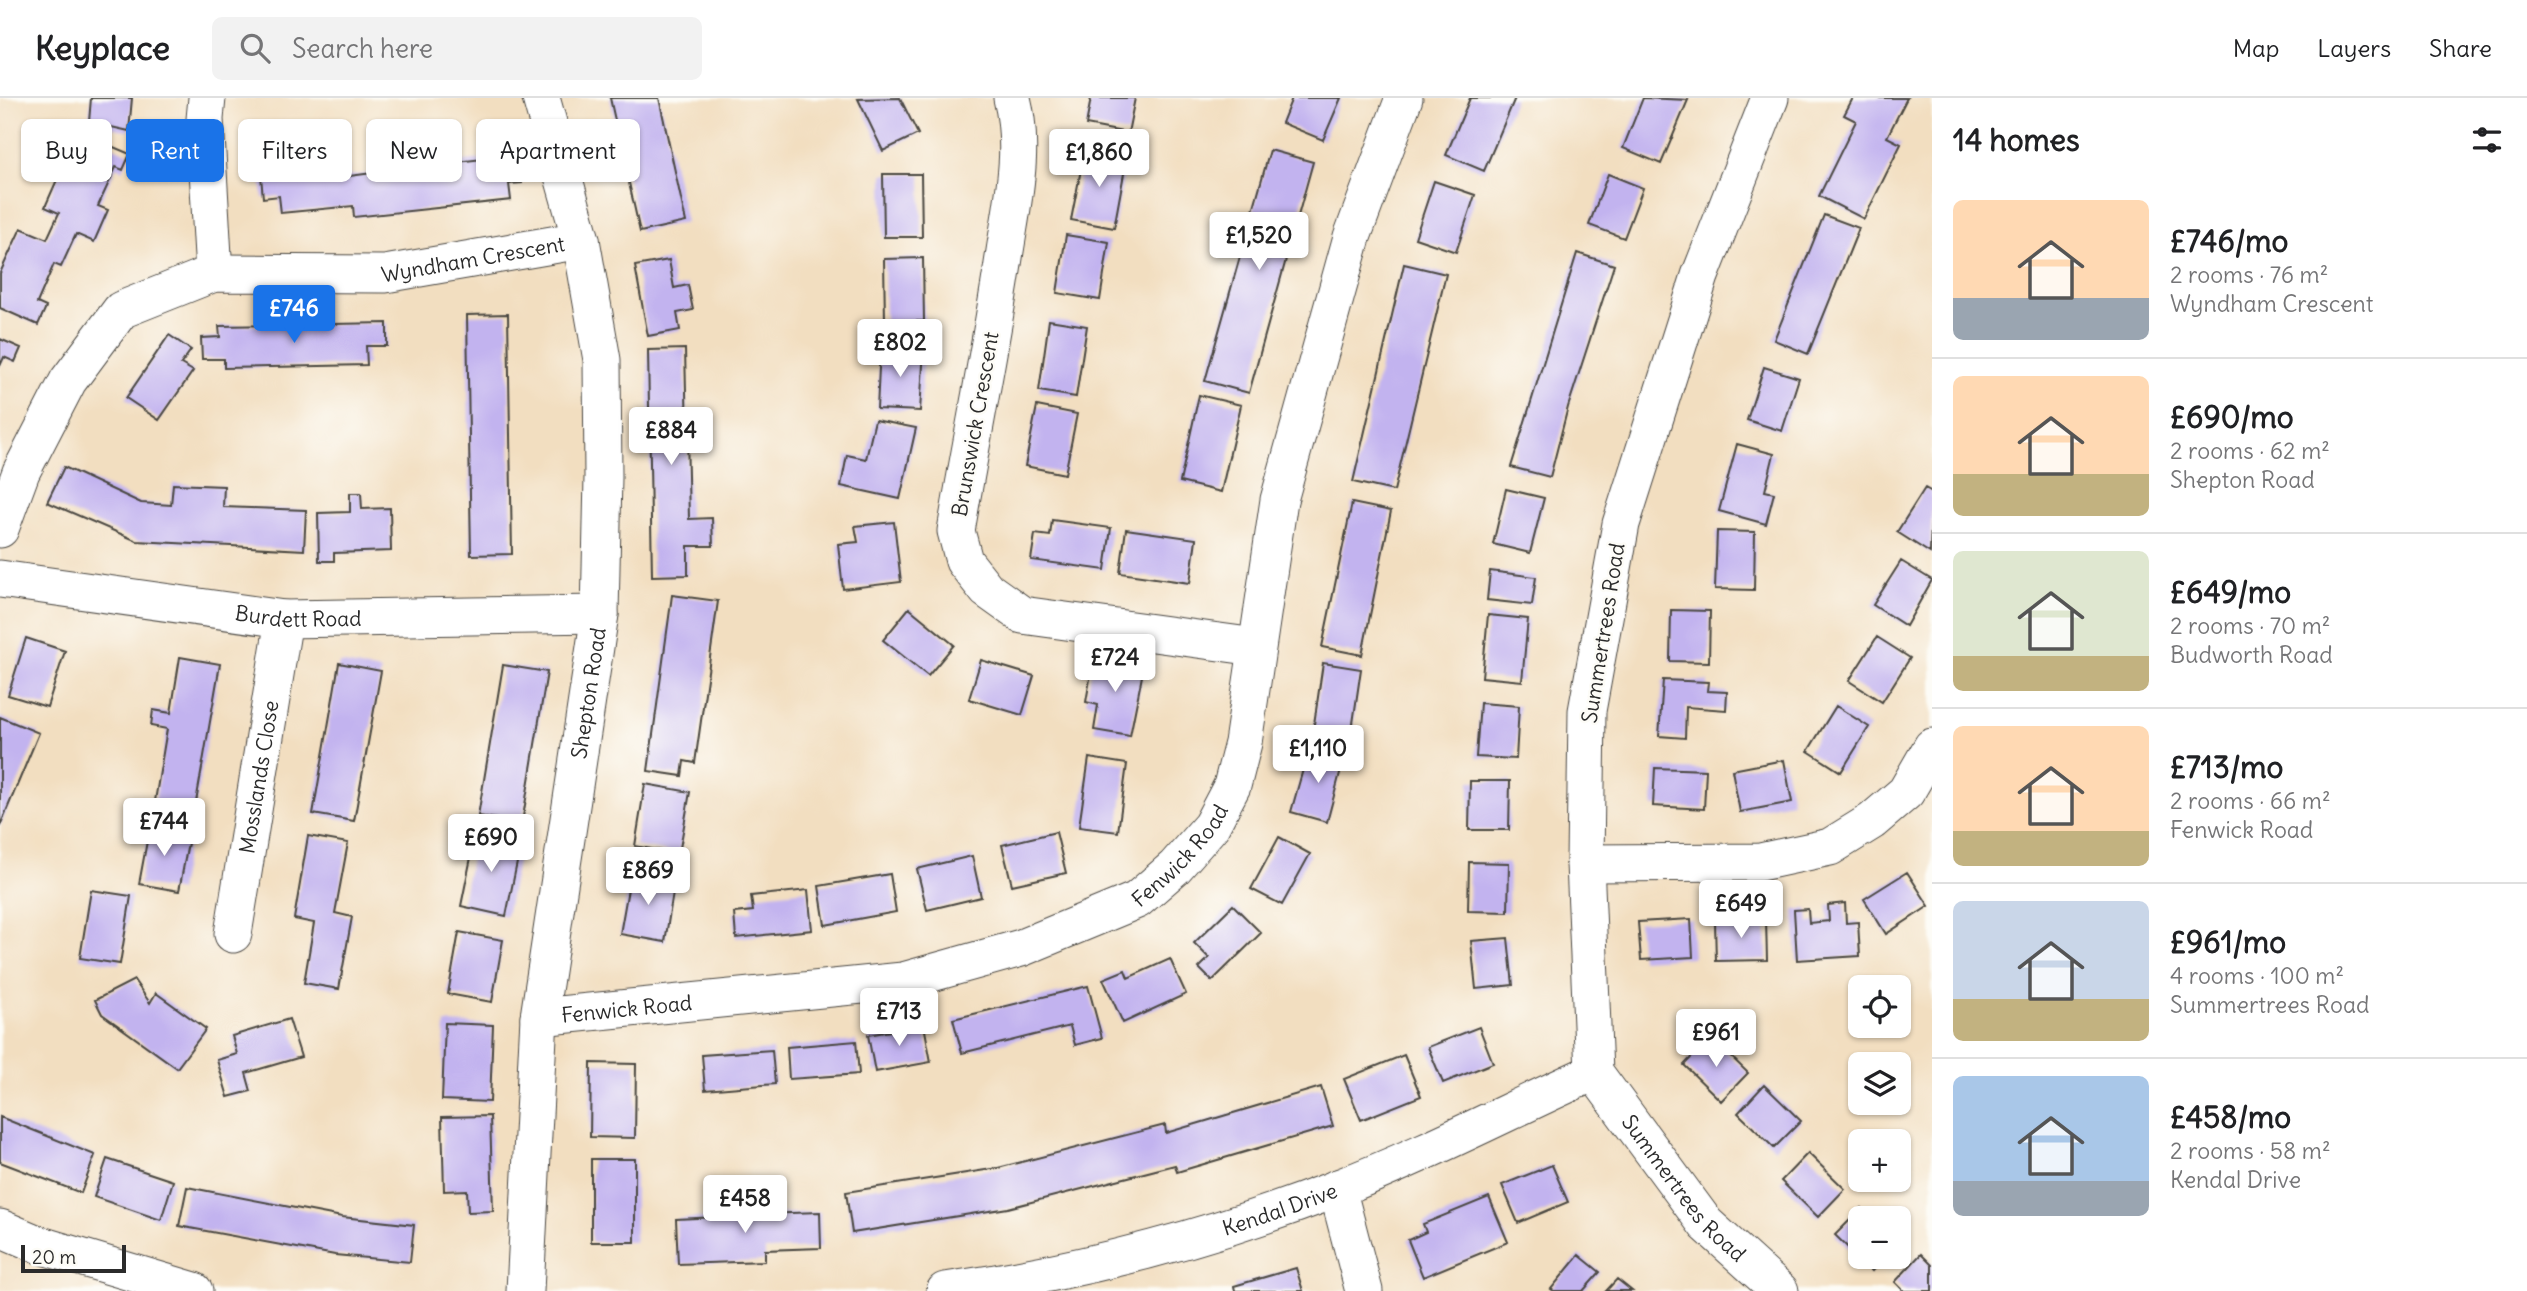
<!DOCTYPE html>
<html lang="en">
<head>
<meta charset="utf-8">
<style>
	body { margin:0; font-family:Delius,sans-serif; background:#f2f2f2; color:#202124; height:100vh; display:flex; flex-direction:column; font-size:26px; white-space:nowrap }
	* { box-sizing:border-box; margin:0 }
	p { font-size:23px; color:#757577 }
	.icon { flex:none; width:38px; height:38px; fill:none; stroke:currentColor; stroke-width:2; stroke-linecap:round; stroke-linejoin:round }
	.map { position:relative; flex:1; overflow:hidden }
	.details { display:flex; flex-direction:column; background:#fff; width:595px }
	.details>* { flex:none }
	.guide { position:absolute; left:21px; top:21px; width:665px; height:63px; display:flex; gap:14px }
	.fabs { position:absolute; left:1848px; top:877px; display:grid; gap:14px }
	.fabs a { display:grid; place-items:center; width:63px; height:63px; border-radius:10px; background:#fff; box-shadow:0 2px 5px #0004; font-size:35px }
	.scale { position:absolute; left:21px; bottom:18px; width:105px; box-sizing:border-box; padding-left:7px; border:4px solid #2b2b2b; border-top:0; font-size:19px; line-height:24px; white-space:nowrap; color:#2b2b2b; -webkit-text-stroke:5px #fdfcf7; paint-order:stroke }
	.price { position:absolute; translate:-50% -60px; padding:0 16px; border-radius:7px; background:#fff; color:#222; font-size:23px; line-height:46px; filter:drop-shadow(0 2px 4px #0008) }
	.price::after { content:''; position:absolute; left:50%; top:42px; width:21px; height:16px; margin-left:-10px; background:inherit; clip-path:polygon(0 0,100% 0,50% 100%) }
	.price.on { background:#1a73e8; color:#fff }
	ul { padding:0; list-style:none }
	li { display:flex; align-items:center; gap:21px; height:175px; padding:0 21px }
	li+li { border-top:2px solid #e0e0e0 }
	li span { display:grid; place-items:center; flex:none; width:196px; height:140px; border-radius:10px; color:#555 }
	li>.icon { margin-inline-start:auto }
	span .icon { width:84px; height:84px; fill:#fffc; stroke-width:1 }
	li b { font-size:30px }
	h2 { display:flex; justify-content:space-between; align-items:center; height:84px; padding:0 21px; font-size:30px }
	.pill { padding:0 24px; border-radius:10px; background:#fff; box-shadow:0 2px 5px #0004; font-size:24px; line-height:63px }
	.pill.on { background:#1a73e8; color:#fff }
	header { display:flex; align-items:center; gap:42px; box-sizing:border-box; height:98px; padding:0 35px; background:#fff; border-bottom:2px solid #e0e0e0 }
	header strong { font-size:33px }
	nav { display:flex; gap:38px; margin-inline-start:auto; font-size:24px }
	.search { width:490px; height:63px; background:#f2f2f2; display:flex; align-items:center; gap:18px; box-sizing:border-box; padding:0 24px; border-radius:10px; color:#757577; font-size:26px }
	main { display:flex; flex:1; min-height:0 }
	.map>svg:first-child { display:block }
	.building { fill:#c2b3ef }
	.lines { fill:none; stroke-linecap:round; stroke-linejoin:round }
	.minor-casing { stroke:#494641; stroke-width:39 }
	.minor { stroke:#fff; stroke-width:37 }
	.labels { text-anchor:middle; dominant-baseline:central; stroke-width:5; stroke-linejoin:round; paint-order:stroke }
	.street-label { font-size:21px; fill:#2b2b2b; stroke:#fdfcf7 }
</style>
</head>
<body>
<header>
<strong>Keyplace</strong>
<div class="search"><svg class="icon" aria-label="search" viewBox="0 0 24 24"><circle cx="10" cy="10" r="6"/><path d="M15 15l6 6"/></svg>Search here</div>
<nav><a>Map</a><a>Layers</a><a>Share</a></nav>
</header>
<main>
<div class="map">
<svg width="1932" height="1193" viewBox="0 0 1932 1193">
	<rect width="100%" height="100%" fill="#fdfcf7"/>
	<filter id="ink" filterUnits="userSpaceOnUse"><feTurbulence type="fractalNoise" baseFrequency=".0143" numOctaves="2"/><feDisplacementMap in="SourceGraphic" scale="14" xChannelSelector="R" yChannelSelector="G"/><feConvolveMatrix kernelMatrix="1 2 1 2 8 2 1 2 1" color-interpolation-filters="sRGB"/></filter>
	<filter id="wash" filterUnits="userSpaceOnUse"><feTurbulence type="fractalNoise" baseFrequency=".00686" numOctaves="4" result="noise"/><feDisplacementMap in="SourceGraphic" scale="28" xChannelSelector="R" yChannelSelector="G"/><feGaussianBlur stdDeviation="1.57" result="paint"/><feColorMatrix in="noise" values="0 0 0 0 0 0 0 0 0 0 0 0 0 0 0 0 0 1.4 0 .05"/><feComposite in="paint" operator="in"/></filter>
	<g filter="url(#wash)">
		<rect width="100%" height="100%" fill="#f2dec0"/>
		<g id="blocks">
			<path class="building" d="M91,0H132L129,33L89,24Z
				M610,0H659L686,124L640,134Z
				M900,0L918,36L883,53L858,1Z
				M1091,0H1135L1128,35L1086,27Z
				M1292,0H1341L1323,42L1282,25Z
				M1470,0H1515L1484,73L1446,57Z
				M1643,0L1688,2L1661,66L1623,50Z
				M1853,0H1907L1887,39L1901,46L1864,121L1819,98L1856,23L1844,17Z
				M78,34L130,56L123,72L116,69L98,108L108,112L94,144L76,136L61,169L54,166L37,205L46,209L38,227L0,210V175L21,130L47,141L59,115L45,109Z
				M1085,51L1127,59L1114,130L1071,122Z
				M1270,52L1313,64L1249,295L1205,283Z
				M386,56L387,72L519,57L522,85L509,86L511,102L354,119L353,108L281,115L279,98L263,100L261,78L349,69V78L373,75L370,57Z
				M883,76H921L922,139H884Z
				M1608,76L1643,90L1624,140L1589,127Z
				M1434,83L1475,97L1456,154L1415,140Z
				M1824,117L1859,130L1808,256L1774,242Z
				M1066,137L1109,144L1100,202L1057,195Z
				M1577,155L1614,167L1568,309L1550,379L1511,369Z
				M923,160L924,223H885L884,161Z
				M669,162L674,190L688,187L693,212L677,215L680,232L648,238L635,168Z
				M1404,166L1446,176L1394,393L1353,384Z
				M508,216L512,456L471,457L467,217Z
				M1049,222L1087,228L1076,299L1039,293Z
				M387,225V248H366L367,267L224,270V261H202L201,240L220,239L219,228Z
				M169,237L191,252L181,266L193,273L159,322L126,300Z
				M0,241L21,250L15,264L4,259L0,268Z
				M880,249L924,251L920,313L877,311Z
				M685,251L689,421L712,420L713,448H688V477L652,478L648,252Z
				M1764,269L1799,280L1782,333L1747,322Z
				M1199,297L1241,307L1221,394L1180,384Z
				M1037,308L1077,316L1065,376L1025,368Z
				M875,322L916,330L900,401L841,388L847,357L866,361Z
				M1737,346L1774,356L1765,393L1774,395L1766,426L1719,413Z
				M64,369L141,405L171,407L173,386L224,388L223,409L306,412L304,452L137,443L47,404Z
				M1925,390L1932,394L1930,455L1897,434Z
				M1506,391L1544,400L1530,455L1493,446Z
				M350,395H361L362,411L390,410L391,453L334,455V463H319L318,415L350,414Z
				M1352,405L1391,413L1362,557L1322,549Z
				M1052,422L1111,430L1105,472L1031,462L1035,436L1050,438Z
				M894,424L901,484L843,491L838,446L858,444L855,428Z
				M1126,431L1196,441L1190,485L1120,475Z
				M1717,433L1755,434L1754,492L1715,491Z
				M1901,463L1932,482L1906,528L1873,507Z
				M1490,473L1536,479L1532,507L1487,502Z
				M672,497L718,503L695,665L684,663L682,678L648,673Z
				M909,510L954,547L928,578L883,542Z
				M1671,512L1710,513L1709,564L1670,563Z
				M1488,517L1528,521L1522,583L1482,579Z
				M1877,539L1910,560L1882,604L1849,583Z
				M26,540L65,553L47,609L8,597Z
				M1094,558L1144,568L1130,638L1094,632L1098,607L1086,604Z
				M180,559L220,566L195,710L155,703L167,631L151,628L153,612L171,615Z
				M981,562L1034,578L1022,617L969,601Z
				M339,565L381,573L354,723L313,716Z
				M1323,565L1361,571L1351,639L1313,633Z
				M503,567L547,574L522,725L478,718Z
				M1663,582L1708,584L1707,593L1727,594L1726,612L1686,609L1685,640L1659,638Z
				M1480,605L1519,608L1516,661L1476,659Z
				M1836,608L1869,629L1841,674L1808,653Z
				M0,619L39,635L0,728Z
				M1309,650L1344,660L1327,724L1291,714Z
				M1089,660L1127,666L1118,734L1079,729Z
				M1784,662L1792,704L1740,714L1732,672Z
				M1655,670L1706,672L1704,711L1653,708Z
				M1470,683H1510L1509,732H1469Z
				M645,686L690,694L679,756L635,748Z
				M150,727L190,734L179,793L139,786Z
				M1056,734L1066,775L1012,787L1002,747Z
				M476,735L521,745L506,818L461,808Z
				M308,738L348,745L335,815L352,819L339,891L304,885L314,825L294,821Z
				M1279,739L1310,756L1282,807L1251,791Z
				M972,758L981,799L927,812L917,771Z
				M1469,764L1509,765L1508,814L1468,813Z
				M631,774L675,782L665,844L620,836Z
				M1907,774L1929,808L1886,836L1864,801Z
				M890,776L896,814L825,827L819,788Z
				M91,792L131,798L120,866L80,860Z
				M808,792L812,832L736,840L734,815L753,813L751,798Z
				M1845,805L1846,825L1858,824L1860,858L1797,862L1794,812L1808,811L1809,825L1829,823L1828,807Z
				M1233,807L1261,835L1212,883L1199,870L1209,860L1194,845Z
				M1691,821L1693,859L1641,862L1638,824Z
				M1766,821L1767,862L1716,863L1715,823Z
				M459,834L503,842L492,904L448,896Z
				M1508,840L1513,887L1476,891L1471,843Z
				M1170,861L1186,896L1123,925L1103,881L1125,872L1128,880Z
				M134,882L150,905L156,895L206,931L177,970L102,916L95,902Z
				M1088,888L1102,940L1075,947L1070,928L962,955L953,921Z
				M289,921L301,959L246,975L251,993L228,999L217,962L237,956L232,938Z
				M445,925L493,927L490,1004L442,1002Z
				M924,927L931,964L875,974L868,937Z
				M1479,929L1493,965L1443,985L1428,949Z
				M1711,939L1748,975L1721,1003L1684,967Z
				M856,943L859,976L789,981L787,949Z
				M772,952L775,986L705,992L702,957Z
				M1404,957L1421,998L1361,1022L1344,981Z
				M591,965L636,966L635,1040L590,1039Z
				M1764,987L1801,1023L1774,1050L1738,1015Z
				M1321,989L1333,1028L1177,1074L1175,1067L1008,1110L852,1135L846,1094L998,1070L1165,1027L1166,1035Z
				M490,1018L493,1113L468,1114L467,1092L444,1093L442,1019Z
				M0,1019L95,1057L81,1095L0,1064Z
				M1808,1055L1845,1091L1818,1119L1781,1083Z
				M107,1061L173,1083L161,1122L94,1099Z
				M591,1061H635V1144H591Z
				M1552,1067L1568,1104L1518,1125L1502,1087Z
				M187,1089L342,1119L414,1127L410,1164L335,1157L179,1128Z
				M1489,1099L1508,1144L1423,1179L1408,1142L1426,1134L1423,1126Z
				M762,1106V1116L820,1114L821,1150L765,1152V1163L678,1166L676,1121L718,1119V1108Z
				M1862,1110L1873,1120H1860V1158H1886L1872,1173L1835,1137Z
				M1921,1156L1932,1167V1193H1904L1895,1184Z
				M1579,1157L1600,1174L1583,1193H1554L1551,1191Z
				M1296,1170L1303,1193H1235L1234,1188Z
				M1617,1181L1632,1193H1606Z"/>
		</g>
	</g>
	<g filter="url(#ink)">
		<use href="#blocks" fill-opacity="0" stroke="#494641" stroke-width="2"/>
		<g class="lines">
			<defs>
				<g id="minor">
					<path d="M207,0L205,21L214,175"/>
					<path d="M1012,0C1025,51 1013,102 1005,153C991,247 972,339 956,433L964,463L987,492L1022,517L1256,549"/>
					<path id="s1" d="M1770,0L1700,178L1621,426L1587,613L1585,765L1594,974L1706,1126L1780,1193"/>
					<path id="s2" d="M0,431L21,374L68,283L121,212L214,175L385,176L581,142"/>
					<path id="s3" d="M0,481L284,521L600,516"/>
					<path d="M1585,765L1760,764L1830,749L1872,723L1906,694L1932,649"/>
					<path id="s4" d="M233,836L284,521"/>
					<path id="s5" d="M539,919L903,883L1021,850L1137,802L1175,769L1211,728L1232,688L1243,645L1279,402L1352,139L1404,0"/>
					<path d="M1337,1090L1364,1193"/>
					<path d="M0,1130L40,1147L194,1193"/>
					<path id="s6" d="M525,1193L539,919L600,516L603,379L602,262L581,142L541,0"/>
					<path id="s7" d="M945,1193C1078,1174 1212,1139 1336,1091C1424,1057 1508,1013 1594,974"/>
				</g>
			</defs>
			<use href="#minor" class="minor-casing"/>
			<use href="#minor" class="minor"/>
		</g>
	</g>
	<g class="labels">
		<g class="street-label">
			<text stroke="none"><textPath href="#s2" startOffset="612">Wyndham Crescent</textPath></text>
			<text transform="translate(975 326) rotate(-80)">Brunswick Crescent</text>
			<text stroke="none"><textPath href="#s3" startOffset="301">Burdett Road</textPath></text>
			<text transform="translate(1603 535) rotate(-81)">Summertrees Road</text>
			<text stroke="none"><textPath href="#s6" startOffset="602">Shepton Road</textPath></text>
			<text stroke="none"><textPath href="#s4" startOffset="159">Mosslands Close</textPath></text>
			<text stroke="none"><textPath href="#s5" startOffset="676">Fenwick Road</textPath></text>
			<text stroke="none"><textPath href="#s5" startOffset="88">Fenwick Road</textPath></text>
			<text stroke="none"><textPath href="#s1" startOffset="1150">Summertrees Road</textPath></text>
			<text stroke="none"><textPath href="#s7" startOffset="345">Kendal Drive</textPath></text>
		</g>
	</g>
</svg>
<div class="fabs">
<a><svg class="icon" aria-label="locate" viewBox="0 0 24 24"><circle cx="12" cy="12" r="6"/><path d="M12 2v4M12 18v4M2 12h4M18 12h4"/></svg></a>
<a><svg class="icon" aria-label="layers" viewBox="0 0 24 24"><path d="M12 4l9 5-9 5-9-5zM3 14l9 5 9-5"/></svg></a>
<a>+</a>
<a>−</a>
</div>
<div class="scale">20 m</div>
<b class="price" style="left:1099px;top:91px">£1,860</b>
<b class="price" style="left:1259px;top:174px">£1,520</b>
<b class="price on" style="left:294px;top:247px">£746</b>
<b class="price" style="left:900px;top:281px">£802</b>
<b class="price" style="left:671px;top:369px">£884</b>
<b class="price" style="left:1115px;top:596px">£724</b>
<b class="price" style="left:1318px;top:687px">£1,110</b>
<b class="price" style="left:164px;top:760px">£744</b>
<b class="price" style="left:491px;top:776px">£690</b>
<b class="price" style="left:648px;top:809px">£869</b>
<b class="price" style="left:1741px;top:842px">£649</b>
<b class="price" style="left:899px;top:950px">£713</b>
<b class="price" style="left:1716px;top:971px">£961</b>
<b class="price" style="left:745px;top:1137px">£458</b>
<div class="guide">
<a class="pill">Buy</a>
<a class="pill on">Rent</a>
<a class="pill">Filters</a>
<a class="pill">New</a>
<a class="pill">Apartment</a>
</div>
</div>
<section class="details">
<h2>14 homes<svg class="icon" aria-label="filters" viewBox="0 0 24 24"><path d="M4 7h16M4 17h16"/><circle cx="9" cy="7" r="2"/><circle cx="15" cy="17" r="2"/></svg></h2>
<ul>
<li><span style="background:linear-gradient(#ffd9b3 70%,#9aa5b1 0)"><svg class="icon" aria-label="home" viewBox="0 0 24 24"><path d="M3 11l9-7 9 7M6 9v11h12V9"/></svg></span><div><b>£746/mo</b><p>2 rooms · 76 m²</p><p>Wyndham Crescent</p></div></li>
<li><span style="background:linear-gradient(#ffd9b3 70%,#c2b280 0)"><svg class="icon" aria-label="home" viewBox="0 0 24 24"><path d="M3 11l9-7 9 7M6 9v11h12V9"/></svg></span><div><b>£690/mo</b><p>2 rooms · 62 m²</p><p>Shepton Road</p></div></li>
<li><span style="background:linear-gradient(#dfe7d0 75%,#c2b280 0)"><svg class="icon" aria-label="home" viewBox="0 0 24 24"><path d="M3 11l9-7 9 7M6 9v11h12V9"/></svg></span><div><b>£649/mo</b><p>2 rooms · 70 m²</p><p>Budworth Road</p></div></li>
<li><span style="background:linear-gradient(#ffd9b3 75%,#c2b280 0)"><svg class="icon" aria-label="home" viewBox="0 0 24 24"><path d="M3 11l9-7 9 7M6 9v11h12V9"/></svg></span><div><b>£713/mo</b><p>2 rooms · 66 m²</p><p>Fenwick Road</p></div></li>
<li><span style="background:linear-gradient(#c9d6e8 70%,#c2b280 0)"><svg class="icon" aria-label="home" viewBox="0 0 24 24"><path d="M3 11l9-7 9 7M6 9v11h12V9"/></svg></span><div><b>£961/mo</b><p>4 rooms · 100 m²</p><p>Summertrees Road</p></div></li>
<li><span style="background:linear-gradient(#a9c7e8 75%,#9aa5b1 0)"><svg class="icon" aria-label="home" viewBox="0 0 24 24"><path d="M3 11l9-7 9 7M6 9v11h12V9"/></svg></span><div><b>£458/mo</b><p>2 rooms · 58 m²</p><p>Kendal Drive</p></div></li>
</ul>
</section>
</main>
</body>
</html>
